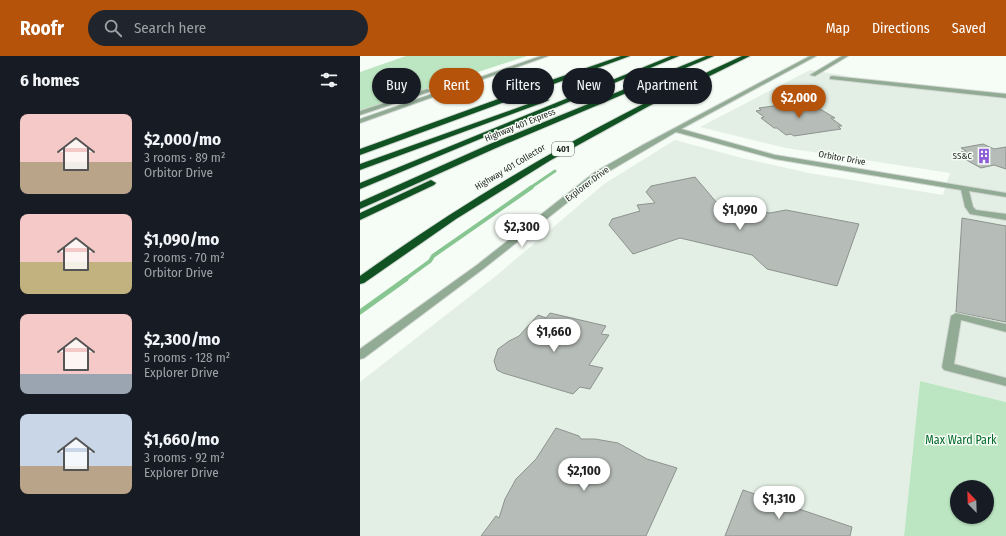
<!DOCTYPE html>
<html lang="en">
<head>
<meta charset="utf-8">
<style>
	body { margin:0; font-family:"Fira Sans Condensed",sans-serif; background:#20242c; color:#f1f3f6; height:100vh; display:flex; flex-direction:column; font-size:15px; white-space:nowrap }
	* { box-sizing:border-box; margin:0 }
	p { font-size:13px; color:#9ea1a6 }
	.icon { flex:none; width:22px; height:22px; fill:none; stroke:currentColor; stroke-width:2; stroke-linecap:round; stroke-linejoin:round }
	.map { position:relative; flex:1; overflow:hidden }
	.sheet { display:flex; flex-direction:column; background:#171b24; width:360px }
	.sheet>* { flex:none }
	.top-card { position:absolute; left:12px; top:12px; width:380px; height:36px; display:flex; gap:8px }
	.needle { width:26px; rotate:337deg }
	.fabs { position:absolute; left:590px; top:424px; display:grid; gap:8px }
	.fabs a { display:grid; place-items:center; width:44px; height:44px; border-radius:50%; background:#171b24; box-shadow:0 1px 3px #0004; font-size:20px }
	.price { position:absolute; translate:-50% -34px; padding:0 9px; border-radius:14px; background:#fff; color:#222; font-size:13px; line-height:26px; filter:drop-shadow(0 1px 2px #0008) }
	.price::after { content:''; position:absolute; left:50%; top:24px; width:12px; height:9px; margin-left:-6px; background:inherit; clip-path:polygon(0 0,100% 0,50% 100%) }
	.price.on { background:#b45309; color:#fff }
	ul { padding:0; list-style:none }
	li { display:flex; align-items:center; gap:12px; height:100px; padding:0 20px }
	li span { display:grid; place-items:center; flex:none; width:112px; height:80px; border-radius:8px; color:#555 }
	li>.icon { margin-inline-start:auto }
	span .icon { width:48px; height:48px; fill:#fffc; stroke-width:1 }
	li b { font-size:17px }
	h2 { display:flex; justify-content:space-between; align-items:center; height:48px; padding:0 20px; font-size:17px }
	.chip { padding:0 14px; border-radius:18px; background:#171b24; box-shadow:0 1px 3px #0004; font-size:14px; line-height:36px }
	.chip.on { background:#b45309; color:#fff }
	header { display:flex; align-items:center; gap:24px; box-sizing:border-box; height:56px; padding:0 20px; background:#b45309; color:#fff }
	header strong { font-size:19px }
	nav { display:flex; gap:22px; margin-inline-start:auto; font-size:14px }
	.search { width:280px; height:36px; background:#20242c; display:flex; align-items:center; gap:10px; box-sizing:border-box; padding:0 14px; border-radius:22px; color:#9ea1a6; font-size:15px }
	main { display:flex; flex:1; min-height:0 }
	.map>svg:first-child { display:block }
	.built { fill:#e3efe4 }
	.green { fill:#bce6c1; fill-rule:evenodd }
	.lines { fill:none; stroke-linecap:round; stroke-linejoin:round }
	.stream-far2 { stroke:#88c691; stroke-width:3 }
	.stream-far1 { stroke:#88c691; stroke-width:4 }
	.stream { stroke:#88c691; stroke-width:5 }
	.building { fill:#b6bcb7; stroke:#8d938e }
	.minor-casing { stroke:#d1d6d1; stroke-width:2 }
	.highway-casing { stroke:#d1d6d1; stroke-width:2 }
	.minor { fill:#91ab94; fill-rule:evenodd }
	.highway { fill:#115223; fill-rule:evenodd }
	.labels { text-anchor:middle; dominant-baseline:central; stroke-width:3; stroke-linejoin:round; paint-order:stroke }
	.far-street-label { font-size:9px; fill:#262826; stroke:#f6fcf6 }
	.shield { fill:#f6fcf6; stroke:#646864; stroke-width:1 }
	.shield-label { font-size:9px; font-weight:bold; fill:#262826 }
	.far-poi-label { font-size:9px; fill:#262826; stroke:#f6fcf6; text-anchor:end }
	.near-park-label { font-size:12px; fill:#036a29; stroke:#f6fcf6 }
</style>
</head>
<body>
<header>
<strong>Roofr</strong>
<div class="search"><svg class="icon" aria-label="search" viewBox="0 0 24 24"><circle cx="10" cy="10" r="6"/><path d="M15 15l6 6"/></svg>Search here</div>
<nav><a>Map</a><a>Directions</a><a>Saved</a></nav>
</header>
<main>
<section class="sheet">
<h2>6 homes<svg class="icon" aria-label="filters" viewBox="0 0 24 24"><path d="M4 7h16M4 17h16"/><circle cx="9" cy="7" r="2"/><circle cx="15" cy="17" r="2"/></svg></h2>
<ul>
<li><span style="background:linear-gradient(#f6c9c9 60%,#b9a48a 0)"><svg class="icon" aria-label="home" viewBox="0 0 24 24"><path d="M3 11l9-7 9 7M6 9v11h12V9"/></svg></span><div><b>$2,000/mo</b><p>3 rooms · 89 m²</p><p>Orbitor Drive</p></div></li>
<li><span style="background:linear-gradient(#f6c9c9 60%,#c2b280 0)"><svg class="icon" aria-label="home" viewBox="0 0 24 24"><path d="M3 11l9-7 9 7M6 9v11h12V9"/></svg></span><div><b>$1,090/mo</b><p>2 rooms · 70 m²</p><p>Orbitor Drive</p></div></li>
<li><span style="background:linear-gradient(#f6c9c9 75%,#9aa5b1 0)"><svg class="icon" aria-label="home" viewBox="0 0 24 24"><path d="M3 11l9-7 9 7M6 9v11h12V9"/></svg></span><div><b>$2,300/mo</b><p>5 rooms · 128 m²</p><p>Explorer Drive</p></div></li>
<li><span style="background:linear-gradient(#c9d6e8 65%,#b9a48a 0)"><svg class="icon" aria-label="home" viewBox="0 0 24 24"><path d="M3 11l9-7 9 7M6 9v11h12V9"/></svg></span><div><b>$1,660/mo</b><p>3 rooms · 92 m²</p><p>Explorer Drive</p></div></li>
</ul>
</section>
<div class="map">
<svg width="646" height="480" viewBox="0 0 646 480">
	<rect width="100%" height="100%" fill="#f6fcf6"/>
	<path class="built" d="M450,14L482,19L499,25L646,43V346L560,325L544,480H0V326L136,220L244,128L315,84L382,102L449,117L583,139L590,117L426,92L340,71Z"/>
	<path class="green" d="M46,0H167L0,55V16Z
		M560,325L646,346V480H544ZM597,431H627V461H597Z"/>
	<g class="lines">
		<path class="stream-far2" d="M170,132L195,115"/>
		<path class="stream-far1" d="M44,224L70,205L73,200L172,131"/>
		<path class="stream" d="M0,256L46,223"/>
	</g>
	<path class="building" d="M442,46L444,48L450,47L475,62H471L482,70H478L481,73L434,80L431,78L426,79L417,72H414L401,62L404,61L396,55L401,54L399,52Z
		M623,88L634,93L646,91V113L634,109L621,112L599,100L606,99L601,96L606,95L601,92Z
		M335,121L357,147L410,157L426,154L499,168L477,230L407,213L392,199L320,182L273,198L249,169L252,163L280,155L277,149L295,147L286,136L291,130Z
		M602,162L646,170V266L596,256Z
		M190,257L246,270L241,278L249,279L229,309L243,312L230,333L220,331L213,338L143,317L137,314L134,305L138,293L149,285L159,280L178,259L186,262Z
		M196,372L219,380L221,383H235L258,387L287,403L317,412L286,480H121L136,460L139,462L145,443L156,423L176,403Z
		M383,434L492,471L490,480H365Z"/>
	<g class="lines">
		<defs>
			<path id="minor" d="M181,0H188L0,67V63Z
				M450,0H456L321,73L415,99L646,137V141L609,135L613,151L616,154L646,158V164L610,158L605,151L601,134L415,103L316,76L241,120L123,213L4,302L0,303V293L117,209L235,116L281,90Z
				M482,0H488L455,20L450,19Z
				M472,20L646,38V42L470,23V21Z
				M67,33L69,34V36L0,59V55Z
				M596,257L646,268V276L601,264L594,308L646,322V330L584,314L582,311L591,260Z"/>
			<path id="highway" d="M261,0H270L0,99V93L180,28Z
				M311,0H319L0,133V127Z
				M346,0H354L136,92L0,153V146L130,88Z
				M382,0H390L289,50L191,104L96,163L4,227L0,228V220C121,133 247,62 382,0Z
				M185,42L189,44L187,45L0,114V108Z
				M71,124L76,127L74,129L0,164V157Z"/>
		</defs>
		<use href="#minor" class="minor-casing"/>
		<use href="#highway" class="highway-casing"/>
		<use href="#minor" class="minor"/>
		<use href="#highway" class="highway"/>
	</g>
	<defs>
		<symbol id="building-bare" viewBox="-9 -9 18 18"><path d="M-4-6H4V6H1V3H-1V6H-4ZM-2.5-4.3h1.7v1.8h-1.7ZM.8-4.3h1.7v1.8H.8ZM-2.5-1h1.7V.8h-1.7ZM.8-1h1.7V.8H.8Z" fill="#8d5ed8" stroke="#f6fcf6" stroke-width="2.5" paint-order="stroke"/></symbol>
	</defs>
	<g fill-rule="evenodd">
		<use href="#building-bare" x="613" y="89" width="22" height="22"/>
	</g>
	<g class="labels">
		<g class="far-street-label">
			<text transform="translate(160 69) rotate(-22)">Highway 401 Express</text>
			<text transform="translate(482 102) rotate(10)">Orbitor Drive</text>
			<text transform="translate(150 111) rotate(-31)">Highway 401 Collector</text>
			<text transform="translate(227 128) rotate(-37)">Explorer Drive</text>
		</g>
		<rect class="shield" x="192" y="86" width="22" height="14" rx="3"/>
		<g class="shield-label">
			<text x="203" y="93">401</text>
		</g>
		<g class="far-poi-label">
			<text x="612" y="100">SS&amp;C</text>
		</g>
		<g class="near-park-label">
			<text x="601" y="384">Max Ward Park</text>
		</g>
	</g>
</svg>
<div class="fabs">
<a><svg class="needle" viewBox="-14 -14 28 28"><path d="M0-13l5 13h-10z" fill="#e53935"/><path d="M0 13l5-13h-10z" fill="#9ea1a6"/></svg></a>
</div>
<b class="price on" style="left:439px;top:63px">$2,000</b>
<b class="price" style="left:380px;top:175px">$1,090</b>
<b class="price" style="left:162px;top:192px">$2,300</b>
<b class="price" style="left:194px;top:297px">$1,660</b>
<b class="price" style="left:224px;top:436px">$2,100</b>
<b class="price" style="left:419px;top:464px">$1,310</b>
<div class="top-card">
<a class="chip">Buy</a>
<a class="chip on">Rent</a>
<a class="chip">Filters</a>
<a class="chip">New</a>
<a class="chip">Apartment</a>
</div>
</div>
</main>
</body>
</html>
